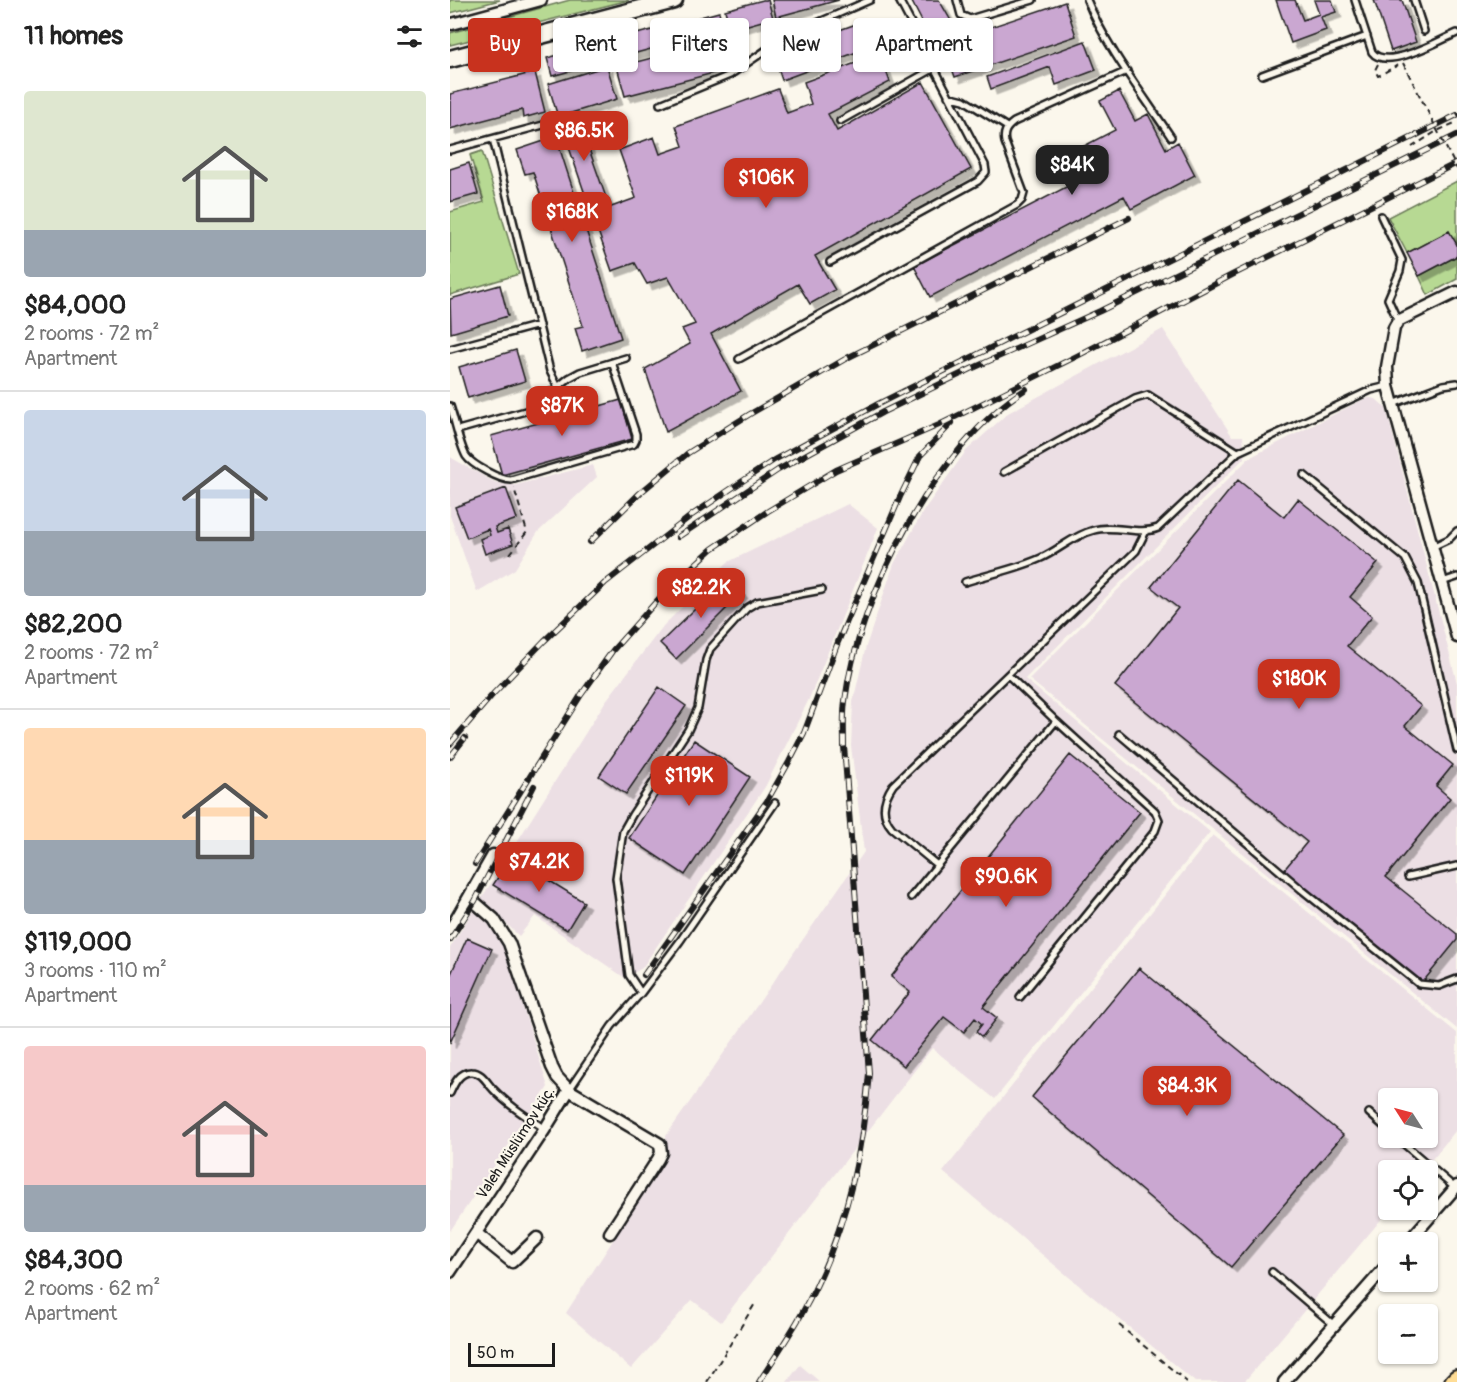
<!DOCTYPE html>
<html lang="en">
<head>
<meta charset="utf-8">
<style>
	body { margin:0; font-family:Pangolin,sans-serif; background:#f6f6f6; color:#222; height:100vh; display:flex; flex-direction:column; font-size:22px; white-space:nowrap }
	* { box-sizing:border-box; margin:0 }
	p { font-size:20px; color:#767676 }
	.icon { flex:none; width:33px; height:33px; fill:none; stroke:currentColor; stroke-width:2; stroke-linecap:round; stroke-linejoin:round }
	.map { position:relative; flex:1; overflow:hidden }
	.panel { display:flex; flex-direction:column; background:#fff; width:450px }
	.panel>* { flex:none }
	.banner { position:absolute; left:18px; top:18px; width:570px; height:54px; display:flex; gap:12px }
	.needle { width:39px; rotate:306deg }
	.controls { position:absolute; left:928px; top:1088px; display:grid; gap:12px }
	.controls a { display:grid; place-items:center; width:60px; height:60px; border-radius:6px; background:#fff; box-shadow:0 2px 4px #0004; font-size:30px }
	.scale { position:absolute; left:18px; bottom:15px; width:87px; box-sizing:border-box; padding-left:6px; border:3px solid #1c1c1c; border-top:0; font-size:16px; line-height:21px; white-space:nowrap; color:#1c1c1c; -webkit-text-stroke:4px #fbf7ec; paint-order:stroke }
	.price { position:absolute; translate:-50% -51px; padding:0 14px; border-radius:12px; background:#c8321e; color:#fff; font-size:20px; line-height:39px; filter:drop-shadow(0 2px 3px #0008) }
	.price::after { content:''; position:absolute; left:50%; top:36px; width:18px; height:14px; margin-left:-9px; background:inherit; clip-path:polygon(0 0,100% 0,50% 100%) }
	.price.on { background:#222; color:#fff }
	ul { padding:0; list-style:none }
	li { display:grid; align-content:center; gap:12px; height:318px; padding:0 24px }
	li+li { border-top:2px solid #e0e0e0 }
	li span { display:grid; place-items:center; height:186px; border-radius:6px; color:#555 }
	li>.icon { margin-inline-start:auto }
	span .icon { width:108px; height:108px; fill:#fffc; stroke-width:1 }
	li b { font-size:26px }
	h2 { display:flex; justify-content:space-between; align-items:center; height:72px; padding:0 24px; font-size:26px }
	.pill { padding:0 21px; border-radius:6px; background:#fff; box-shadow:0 2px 4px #0004; font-size:21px; line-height:54px }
	.pill.on { background:#c8321e; color:#fff }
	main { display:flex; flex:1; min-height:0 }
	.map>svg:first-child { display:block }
	.built { fill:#ecdfe4; fill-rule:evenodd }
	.green { fill:#b7d993; stroke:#6a7a58; stroke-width:1.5 }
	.building { fill:#caa7d1; stroke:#1c1c1c; stroke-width:1.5; filter:url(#shadow) }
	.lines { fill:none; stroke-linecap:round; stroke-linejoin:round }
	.service-casing { stroke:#1c1c1c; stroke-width:10 }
	.minor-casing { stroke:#1c1c1c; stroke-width:15 }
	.secondary-casing { stroke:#1c1c1c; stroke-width:21 }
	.trunk-casing { stroke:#1c1c1c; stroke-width:22 }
	.path { stroke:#1c1c1c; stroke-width:2; stroke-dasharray:6 4.5; stroke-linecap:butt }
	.service { stroke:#fbf7ec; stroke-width:5 }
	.minor { stroke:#fbf7ec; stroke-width:10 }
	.secondary { stroke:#fbf7ec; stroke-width:16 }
	.trunk { stroke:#ffdd96; stroke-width:18 }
	.rail-casing { stroke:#1c1c1c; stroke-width:6 }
	.rail { stroke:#fbf7ec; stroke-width:4; stroke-dasharray:11; stroke-linecap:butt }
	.path-bridge { stroke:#1c1c1c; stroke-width:2; stroke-dasharray:6 4.5; stroke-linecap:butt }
	.labels { text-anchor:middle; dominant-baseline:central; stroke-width:4.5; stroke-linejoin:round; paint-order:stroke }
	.street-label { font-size:15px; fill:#1c1c1c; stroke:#fbf7ec }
</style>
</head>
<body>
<main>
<section class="panel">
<h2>11 homes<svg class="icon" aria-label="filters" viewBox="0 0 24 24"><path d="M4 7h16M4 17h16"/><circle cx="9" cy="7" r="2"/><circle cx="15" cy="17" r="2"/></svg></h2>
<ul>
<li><span style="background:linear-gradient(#dfe7d0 75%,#9aa5b1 0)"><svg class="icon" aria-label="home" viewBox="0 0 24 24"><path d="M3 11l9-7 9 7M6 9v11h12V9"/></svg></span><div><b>$84,000</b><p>2 rooms · 72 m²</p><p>Apartment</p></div></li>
<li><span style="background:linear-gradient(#c9d6e8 65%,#9aa5b1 0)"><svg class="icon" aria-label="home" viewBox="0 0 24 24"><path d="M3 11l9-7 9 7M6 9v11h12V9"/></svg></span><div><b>$82,200</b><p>2 rooms · 72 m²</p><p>Apartment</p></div></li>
<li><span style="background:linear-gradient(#ffd9b3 60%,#9aa5b1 0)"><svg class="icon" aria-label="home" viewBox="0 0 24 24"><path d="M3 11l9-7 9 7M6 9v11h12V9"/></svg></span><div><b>$119,000</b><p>3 rooms · 110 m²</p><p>Apartment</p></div></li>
<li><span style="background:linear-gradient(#f6c9c9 75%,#9aa5b1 0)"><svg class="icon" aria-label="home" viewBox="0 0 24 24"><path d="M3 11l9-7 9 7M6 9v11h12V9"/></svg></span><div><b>$84,300</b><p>2 rooms · 62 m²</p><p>Apartment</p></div></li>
</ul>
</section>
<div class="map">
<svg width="1007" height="1382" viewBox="0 0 1007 1382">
	<defs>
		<filter id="shadow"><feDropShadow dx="5.5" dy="5.5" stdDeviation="0" flood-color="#0004"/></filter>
	</defs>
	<rect width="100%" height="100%" fill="#fbf7ec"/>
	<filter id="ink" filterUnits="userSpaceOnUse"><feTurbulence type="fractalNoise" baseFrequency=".0167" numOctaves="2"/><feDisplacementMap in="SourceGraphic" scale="12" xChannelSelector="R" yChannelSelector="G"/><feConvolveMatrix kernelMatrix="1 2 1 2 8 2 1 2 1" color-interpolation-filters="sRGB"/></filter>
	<g filter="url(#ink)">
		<path class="built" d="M713,329L782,436H793L795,457L575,679L760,832L545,1099L482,1048L271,1322L242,1300L181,1369L116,1313L218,1155L216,1136L414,852L401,746L403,702L416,646L444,564L474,510L516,451L558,413Z
			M920,398L926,399L936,408L1007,683V1029L579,679L799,458L914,399Z
			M0,457L44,482L57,485H66L143,465L147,477L88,532L65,569L27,592L0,516Z
			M398,504L428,528L359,699L315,787L192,968L175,978L85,916L69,936L31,899L155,702L214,625L278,562Z
			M763,835L1007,1033V1129L973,1170H939L940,1209L794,1382H745L493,1172ZM939,1098H978V1137H939Z
			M24,909L50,933L98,1087L0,1231V948Z
			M350,1365L370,1382H337Z"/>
		<path class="green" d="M0,0H50L0,13Z
			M120,0H179L0,45V33Z
			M32,151L69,274L0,295V212L34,202L20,155Z
			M1007,181V245L999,231L957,253L938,217Z
			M1007,256V279L978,295L969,276Z"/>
		<path class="building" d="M313,0H318L323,18L280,30L275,10Z
			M322,0H389L326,17Z
			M461,0H489L504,26L481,39Z
			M826,0H845L853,20L869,14L864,0H882L886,12L871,17L876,30L841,43Z
			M924,0H952L966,42L941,51Z
			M615,2L626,36L505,77L493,43Z
			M269,12L274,29L102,76L97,58Z
			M406,24L415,49L332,80L323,54Z
			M271,40L279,69L175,96L167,67Z
			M635,41L646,70L606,85L600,67L541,89L537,77Z
			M430,54L440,82L378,114L387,131L473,82L521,169L365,256L385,290L360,304L348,284L261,334L291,391L216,432L195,369L240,344L232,329L245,324L218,277L197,284L185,263L162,271L142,214L186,198L169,150L204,137L210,154L233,146L226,126L328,89L337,113L361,104L354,82Z
			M157,66L167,99L108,117L98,84Z
			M85,72L95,112L73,118L72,110L0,129V94Z
			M669,91L685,121L698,114L716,149L728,142L745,175L681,209L674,196L480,297L464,266L624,183L611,158L665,130L650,101Z
			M127,115L158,203L140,209L110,121Z
			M106,137L171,338L132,351L125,328L133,326L83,172L75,174L67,150Z
			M19,163L28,194L0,202V169Z
			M999,231L1007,245V256L969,276L957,253Z
			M50,285L58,316L1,333L0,299Z
			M66,350L75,381L18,398L9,367Z
			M171,400L182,439L52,475L41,436Z
			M788,480L834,517L848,499L928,563L900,597L922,616L897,646L971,706L955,726L1003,765L986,786L1000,798L936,877L1007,934V940L972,983L833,871L857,842L665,686L728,608L701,587Z
			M56,488L67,519L45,527L47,533L58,529L63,544L35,554L30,539L40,535L38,529L17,538L5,507Z
			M277,578L292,593L226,659L210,643Z
			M209,687L236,706L176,794L149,776Z
			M244,740L300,777L235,875L179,838Z
			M620,755L690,812L533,1007L547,1018L532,1037L526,1032L532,1024L525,1018L514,1032L494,1017L454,1066L422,1040L460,992L441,977Z
			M61,857L134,902L117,930L43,885Z
			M17,938L42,949L0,1043V976Z
			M689,968L893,1135L781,1267L582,1097Z"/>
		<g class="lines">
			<defs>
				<path id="service" d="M507,0L511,15L520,19L583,0
					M637,0C657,49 692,93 721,137
					M905,0L922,52C936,71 989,41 1007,33
					M964,0L974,31
					M812,75L917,36
					M498,96L514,100L557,127
					M210,104L280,75L335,37L420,0
					M390,121L483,69
					M43,139L100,371L108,387
					M0,150L97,124
					M931,216L952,260L950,271L938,299L948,321
					M380,262L528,181L536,172L535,165L449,0
					M0,349L89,325
					M289,359L567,205L572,200L574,193L555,142C553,133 556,128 564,122L677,71
					M943,404L993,385L1007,383
					M0,406C5,420 9,443 16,456C22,465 50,480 61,480L184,444L186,440V434L162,362
					M8,430L79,410L119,378L130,372L176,358
					M554,472L685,399L698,395L788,452
					M854,475L955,558L968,583L1007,750
					M982,547L999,539L1007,531
					M515,582C540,574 567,569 591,558C609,550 624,535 644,530C665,524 688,536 708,528L788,452L921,390L938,386
					M992,582L1007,577
					M558,675L606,721
					M669,734L851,889L969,984L989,986L1007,979
					M487,865L442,828C430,814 433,800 443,785L686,551L696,531
					M958,877L1007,866
					M461,897L606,721L705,811L709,820L705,831L570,997
					M191,993L179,975L166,878L173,831L182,815L238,730L248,708L256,660L260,649L297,608L307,602L372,590
					M119,1090L162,1026L191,993L230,941L325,803
					M0,1093C4,1084 10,1071 22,1072C32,1072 37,1083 43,1089C58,1105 77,1117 95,1129
					M919,1113L939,1131
					M946,1137L1005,1188
					M822,1272L884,1325"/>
				<path id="minor" d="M2,24L91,0
					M1007,292L948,321L944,328L937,367L938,386L1007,637
					M20,898L44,919L59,943L102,1067L107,1077L119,1090L210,1144L211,1153L208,1159L160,1233
					M0,930L43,855
					M26,1233L62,1262L87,1238
					M958,1242L1007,1186
					M0,1272L95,1129L119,1090
					M834,1382L939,1263"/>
				<path id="secondary" d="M0,59L224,0"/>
				<path id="trunk" d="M1004,1382L1007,1379"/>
			</defs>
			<use href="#service" class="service-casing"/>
			<use href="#minor" class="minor-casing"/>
			<use href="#secondary" class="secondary-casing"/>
			<use href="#trunk" class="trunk-casing"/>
			<path class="path" d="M928,64L925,70L928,76L948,65
				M962,147L987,131L1007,122
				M60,554L77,532L64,488
				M669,1325L737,1382
				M257,1382L306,1302"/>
			<use href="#service" class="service"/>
			<use href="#minor" class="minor"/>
			<use href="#secondary" class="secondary"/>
			<use href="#trunk" class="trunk"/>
			<defs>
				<path id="rail" d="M228,537L328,470L433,412L521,369L650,311L1007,135
					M140,542L190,493L238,453L300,414L397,358L679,218
					M0,744L44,693L94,641L155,583L242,515L324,460L428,404L1007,115
					M0,757L15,738
					M25,864L131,695L163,650L213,594L262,549L318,511L386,470L489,425L627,356L782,275L1007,163
					M0,940L25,901L84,786
					M194,975L317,801L339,762L354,733L388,642L450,497L470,456L502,423
					M309,1382C330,1349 353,1316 369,1280C400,1212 413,1146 419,1073L394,746C394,731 393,715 395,701C408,597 486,445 576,389"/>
			</defs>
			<use href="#rail" class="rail-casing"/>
			<use href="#rail" class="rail"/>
			<path class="path-bridge" d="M953,63L1007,169"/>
		</g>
	</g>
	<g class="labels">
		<g class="street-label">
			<text transform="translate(66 1143) rotate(-57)">Valeh Müslümov küç.</text>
		</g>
	</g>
</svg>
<div class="controls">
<a><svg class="needle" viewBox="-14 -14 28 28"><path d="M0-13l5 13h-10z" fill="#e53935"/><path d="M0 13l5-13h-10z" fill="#767676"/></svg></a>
<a><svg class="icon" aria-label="locate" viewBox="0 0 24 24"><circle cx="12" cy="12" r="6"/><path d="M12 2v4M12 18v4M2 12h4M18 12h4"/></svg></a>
<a>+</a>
<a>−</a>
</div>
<div class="scale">50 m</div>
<b class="price" style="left:134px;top:162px">$86.5K</b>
<b class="price on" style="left:622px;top:196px">$84K</b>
<b class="price" style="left:316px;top:209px">$106K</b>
<b class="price" style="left:122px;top:243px">$168K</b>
<b class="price" style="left:112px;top:437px">$87K</b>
<b class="price" style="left:251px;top:619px">$82.2K</b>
<b class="price" style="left:849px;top:710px">$180K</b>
<b class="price" style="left:239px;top:807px">$119K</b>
<b class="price" style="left:89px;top:893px">$74.2K</b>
<b class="price" style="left:556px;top:908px">$90.6K</b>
<b class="price" style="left:737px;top:1117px">$84.3K</b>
<div class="banner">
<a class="pill on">Buy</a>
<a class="pill">Rent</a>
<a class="pill">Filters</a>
<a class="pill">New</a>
<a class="pill">Apartment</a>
</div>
</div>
</main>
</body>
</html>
